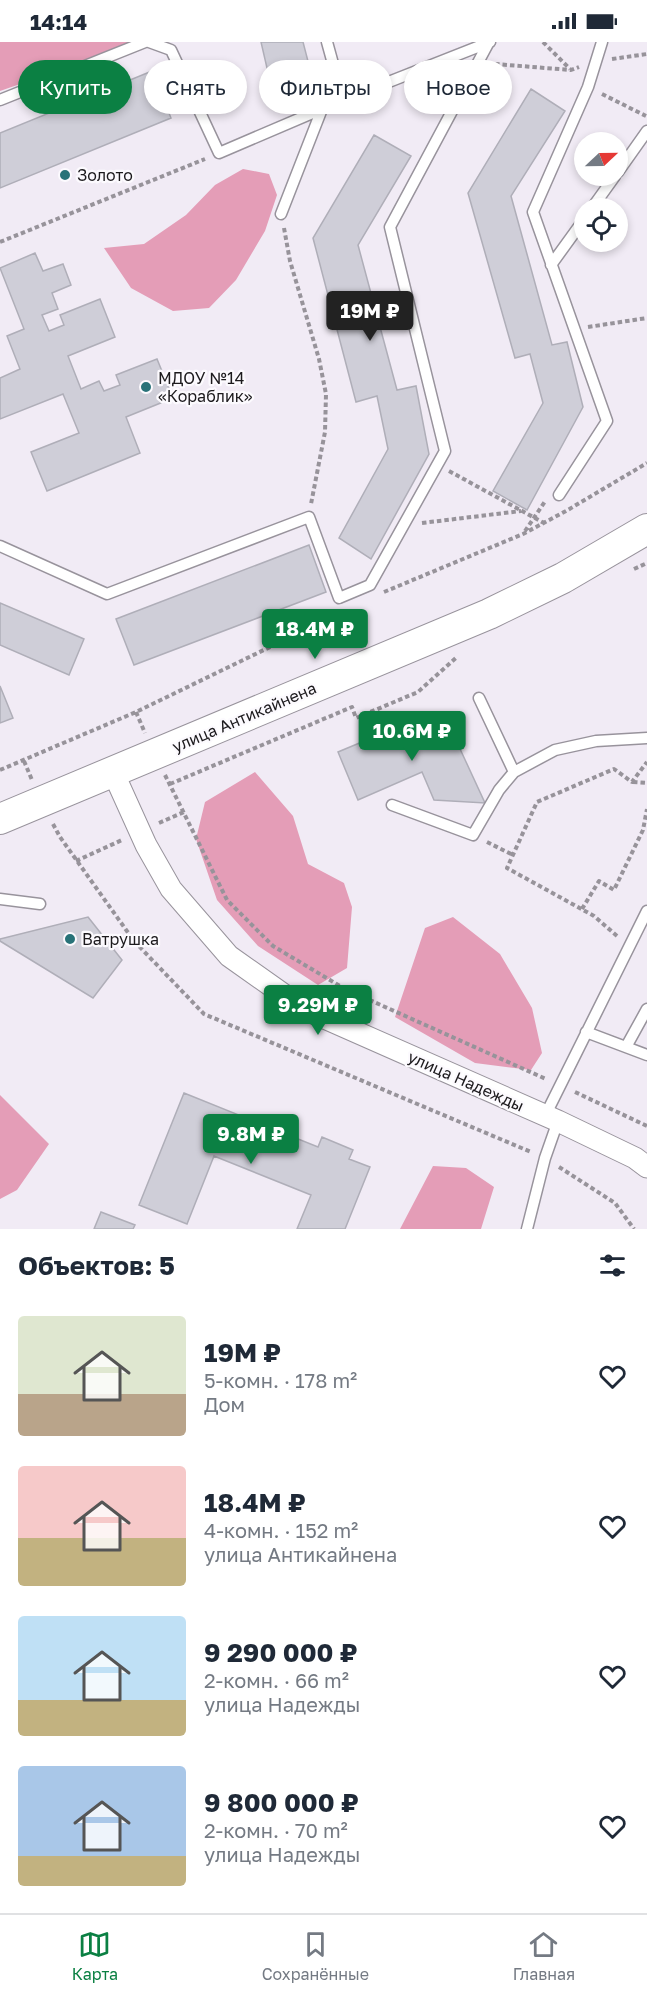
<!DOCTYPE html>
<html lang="ru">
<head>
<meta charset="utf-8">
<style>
	body { margin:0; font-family:"Golos Text",sans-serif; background:#f6f6f7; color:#1f2937; height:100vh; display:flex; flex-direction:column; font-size:22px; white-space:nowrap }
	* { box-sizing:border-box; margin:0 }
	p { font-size:20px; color:#747a83 }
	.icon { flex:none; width:33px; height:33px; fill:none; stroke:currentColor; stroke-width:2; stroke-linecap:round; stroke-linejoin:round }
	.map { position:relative; height:1187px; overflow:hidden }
	.details { display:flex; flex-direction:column; background:#fff; flex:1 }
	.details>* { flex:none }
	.banner { position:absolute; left:18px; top:18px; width:612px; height:54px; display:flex; gap:12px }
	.needle { width:39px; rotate:68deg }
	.buttons { position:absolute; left:574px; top:90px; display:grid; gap:12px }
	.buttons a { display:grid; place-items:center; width:54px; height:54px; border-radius:50%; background:#fff; box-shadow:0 3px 9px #0003; font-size:30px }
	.price { position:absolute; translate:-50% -51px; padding:0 14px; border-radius:6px; background:#0b8043; color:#fff; font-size:20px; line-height:39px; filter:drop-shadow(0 2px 3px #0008) }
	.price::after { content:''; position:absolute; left:50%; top:36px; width:18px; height:14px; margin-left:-9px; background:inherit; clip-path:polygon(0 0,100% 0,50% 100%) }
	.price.on { background:#222; color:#fff }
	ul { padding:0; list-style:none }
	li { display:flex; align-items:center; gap:18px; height:150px; padding:0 18px }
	li span { display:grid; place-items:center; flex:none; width:168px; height:120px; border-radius:6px; color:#555 }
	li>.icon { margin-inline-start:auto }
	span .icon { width:72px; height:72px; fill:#fffc; stroke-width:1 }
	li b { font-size:26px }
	h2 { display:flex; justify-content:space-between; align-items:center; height:72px; padding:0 18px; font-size:26px }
	.chip { padding:0 21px; border-radius:27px; background:#fff; box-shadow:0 3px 9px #0003; font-size:21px; line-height:54px }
	.chip.on { background:#0b8043; color:#fff }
	.status { display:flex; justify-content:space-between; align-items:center; height:42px; padding:0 30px; background:#fff; direction:ltr }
	.status svg { height:16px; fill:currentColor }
	.dock { display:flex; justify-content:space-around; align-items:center; height:84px; border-top:2px solid #e0e1e3; background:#fff; font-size:16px; color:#747a83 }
	.dock a { display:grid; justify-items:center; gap:3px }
	.dock .on { color:#0b8043 }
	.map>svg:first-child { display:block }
	.forest { fill:#e49db7 }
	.building { fill:#cfced8; stroke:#afaeb8; stroke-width:1.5 }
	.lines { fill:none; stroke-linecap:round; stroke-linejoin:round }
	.lane-casing { stroke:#98939c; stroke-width:13 }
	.street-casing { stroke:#98939c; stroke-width:23 }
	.secondary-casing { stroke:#98939c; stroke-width:32 }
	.path { stroke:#97939a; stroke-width:4; stroke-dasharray:4.5 3; stroke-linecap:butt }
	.lane { stroke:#fff; stroke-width:10 }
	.street { stroke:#fff; stroke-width:21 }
	.secondary { stroke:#fff; stroke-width:30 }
	.poi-dot { fill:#287278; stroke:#fcfafe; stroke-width:2 }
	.labels { text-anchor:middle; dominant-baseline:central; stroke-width:4.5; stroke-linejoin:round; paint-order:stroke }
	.poi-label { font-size:16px; fill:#1c1a1d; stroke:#fcfafe; text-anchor:start }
	.street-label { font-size:16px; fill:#1c1a1d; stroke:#fcfafe }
</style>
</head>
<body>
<div class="status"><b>14:14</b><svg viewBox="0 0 49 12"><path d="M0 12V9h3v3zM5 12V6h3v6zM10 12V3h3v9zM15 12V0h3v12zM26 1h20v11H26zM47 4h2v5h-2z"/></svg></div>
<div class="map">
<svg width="647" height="1187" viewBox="0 0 647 1187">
	<rect width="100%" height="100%" fill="#f1ebf5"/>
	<path class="forest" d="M0,0H138L117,14L49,32L0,49Z
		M243,127L269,132L277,153L265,189L236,238L209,266L173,269L131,246L104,206L144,202L186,173L215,143Z
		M255,730L293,774L308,822L344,841L352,865L347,926L318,943L258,904L217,858L196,797L205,760Z
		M453,875L500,912L532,966L542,1011L531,1028L475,1021L395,975L425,886Z
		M0,1053L49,1102L17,1148L0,1157Z
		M433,1124L466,1126L494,1145L481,1187H400Z"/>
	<path class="building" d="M261,0H303L310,27L270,39Z
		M152,29L171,76L0,146V91Z
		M531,47L565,69L511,154L552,303L567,300L583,365L527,468L493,449L543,361L530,312L515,316L468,151Z
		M374,93L411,114L358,203L397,348L416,344L429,412L371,517L339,496L388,407L377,354L356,360L313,196Z
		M35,211L43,229L63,222L71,243L52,251L58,267L42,273L49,289L64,283L60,273L100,257L115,295L68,314L81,347L99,339L104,349L120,343L116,333L157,317L173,356L126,375L140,411L47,449L31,410L79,391L63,352L0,377V336L20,327L7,294L24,287L0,226Z
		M309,503L326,550L134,623L116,577Z
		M0,561L84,597L69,633L0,603Z
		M0,644L13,676L0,681Z
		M424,674L449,683L485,761L434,758L422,730L358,758L338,710Z
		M88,875L122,918L93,956L0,899V897Z
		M184,1051L318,1105L322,1095L353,1108L349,1117L370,1125L345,1187H297L311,1153L214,1114L187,1182L139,1163Z
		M101,1170L135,1183L133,1187H94Z"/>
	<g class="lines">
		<defs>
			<path id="lane" d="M149,0L171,8L219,111L343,58L490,0
				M327,0L343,58
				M0,58L145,0
				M618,130L647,89
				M592,166L615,134
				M281,172L322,67
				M551,223L585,176
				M559,453L607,379L533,170L588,45L602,0
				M0,504L107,552L309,475L339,556L370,543L445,409L390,185L489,0
				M479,656L514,730
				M392,763L473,793L499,748L514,730L555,708L596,699L647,696
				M0,857L40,862
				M586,990L647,1013
				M626,1005L647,967
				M545,1074L647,869
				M527,1187L545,1116L558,1079"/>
			<path id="street" d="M113,730L146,803L171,847L229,914L304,967L558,1079L635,1116L647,1125"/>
			<path id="secondary" d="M0,777L489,572L563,536L647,487"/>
		</defs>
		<use href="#lane" class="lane-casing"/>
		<use href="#street" class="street-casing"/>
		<use href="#secondary" class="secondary-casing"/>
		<path class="path" d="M543,0L570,27
			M612,17L647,12
			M495,22L571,28L579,25
			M602,52L646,74
			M284,186L290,219L319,317L326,352L325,390L311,462
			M0,200L205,117
			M588,285L647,276
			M449,429L544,481
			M422,481L521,469
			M525,489L546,458
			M634,527L647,521
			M384,550L523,492L566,469L647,421
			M136,670L145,691
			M24,719L32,738
			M0,728L136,670L340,571
			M165,733L227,858L273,904L345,947L546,1037
			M633,740L647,741
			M170,742L352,665L356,676L418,650L457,615
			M159,781L184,770
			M53,782L60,795L134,899L204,972L531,1110
			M487,800L513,813
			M76,819L122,798
			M582,867L599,839L614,848L643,788L647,767
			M617,894L594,874L507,826L537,760L614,727L632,740L647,720
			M575,1050L647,1084
			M559,1125L615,1161L634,1187"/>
		<use href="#lane" class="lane"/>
		<use href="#street" class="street"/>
		<use href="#secondary" class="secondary"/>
	</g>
	<g class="poi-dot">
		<circle cx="65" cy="133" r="6"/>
		<circle cx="146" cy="345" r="6"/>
		<circle cx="70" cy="897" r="6"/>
	</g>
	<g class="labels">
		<g class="poi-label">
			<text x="77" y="133">Золото</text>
			<text x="158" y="336">МДОУ №14<tspan x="158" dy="18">«Кораблик»</tspan></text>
			<text x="82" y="897">Ватрушка</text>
		</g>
		<g class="street-label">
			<text transform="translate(244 675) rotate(-23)">улица Антикайнена</text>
			<text transform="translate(466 1039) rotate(24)">улица Надежды</text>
		</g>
	</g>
</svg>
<div class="buttons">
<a><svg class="needle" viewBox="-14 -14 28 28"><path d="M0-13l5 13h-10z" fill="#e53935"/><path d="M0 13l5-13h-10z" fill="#747a83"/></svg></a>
<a><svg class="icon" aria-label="locate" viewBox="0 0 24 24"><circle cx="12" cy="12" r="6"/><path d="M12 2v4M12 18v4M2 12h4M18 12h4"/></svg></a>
</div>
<b class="price on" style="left:370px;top:300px">19M ₽</b>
<b class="price" style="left:315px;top:618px">18.4M ₽</b>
<b class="price" style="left:412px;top:720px">10.6M ₽</b>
<b class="price" style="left:318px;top:994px">9.29M ₽</b>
<b class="price" style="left:251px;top:1123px">9.8M ₽</b>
<div class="banner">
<a class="chip on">Купить</a>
<a class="chip">Снять</a>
<a class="chip">Фильтры</a>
<a class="chip">Новое</a>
</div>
</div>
<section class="details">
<h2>Объектов: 5<svg class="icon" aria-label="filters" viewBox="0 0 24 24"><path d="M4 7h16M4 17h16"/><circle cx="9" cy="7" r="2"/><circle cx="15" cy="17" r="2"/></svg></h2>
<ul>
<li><span style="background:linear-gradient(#dfe7d0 65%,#b9a48a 0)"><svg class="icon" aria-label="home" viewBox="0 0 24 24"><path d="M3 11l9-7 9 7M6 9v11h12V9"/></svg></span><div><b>19M ₽</b><p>5-комн. · 178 m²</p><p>Дом</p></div><svg class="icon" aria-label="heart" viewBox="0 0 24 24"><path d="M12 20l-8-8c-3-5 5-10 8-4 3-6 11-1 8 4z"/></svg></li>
<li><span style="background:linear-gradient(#f6c9c9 60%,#c2b280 0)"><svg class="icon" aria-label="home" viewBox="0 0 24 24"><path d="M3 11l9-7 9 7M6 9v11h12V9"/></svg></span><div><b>18.4M ₽</b><p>4-комн. · 152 m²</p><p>улица Антикайнена</p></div><svg class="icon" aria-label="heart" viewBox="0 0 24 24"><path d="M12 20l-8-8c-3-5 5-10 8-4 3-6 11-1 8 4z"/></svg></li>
<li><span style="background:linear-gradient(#bfe0f5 70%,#c2b280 0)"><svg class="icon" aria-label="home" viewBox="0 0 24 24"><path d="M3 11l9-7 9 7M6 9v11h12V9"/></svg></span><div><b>9 290 000 ₽</b><p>2-комн. · 66 m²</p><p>улица Надежды</p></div><svg class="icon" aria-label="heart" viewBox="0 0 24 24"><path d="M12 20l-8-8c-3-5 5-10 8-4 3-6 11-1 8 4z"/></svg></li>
<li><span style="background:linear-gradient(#a9c7e8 75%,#c2b280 0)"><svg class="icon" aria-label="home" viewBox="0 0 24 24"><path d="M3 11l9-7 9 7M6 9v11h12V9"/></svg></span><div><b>9 800 000 ₽</b><p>2-комн. · 70 m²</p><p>улица Надежды</p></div><svg class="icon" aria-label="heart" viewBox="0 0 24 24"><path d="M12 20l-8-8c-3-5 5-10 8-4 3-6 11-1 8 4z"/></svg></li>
</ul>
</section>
<nav class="dock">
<a class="on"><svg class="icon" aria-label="map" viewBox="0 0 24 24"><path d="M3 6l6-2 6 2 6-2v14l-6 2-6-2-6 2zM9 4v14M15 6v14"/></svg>Карта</a>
<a><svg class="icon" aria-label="saved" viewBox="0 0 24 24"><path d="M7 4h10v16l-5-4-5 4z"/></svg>Сохранённые</a>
<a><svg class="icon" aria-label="home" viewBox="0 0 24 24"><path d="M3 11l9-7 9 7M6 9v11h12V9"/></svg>Главная</a>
</nav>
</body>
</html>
